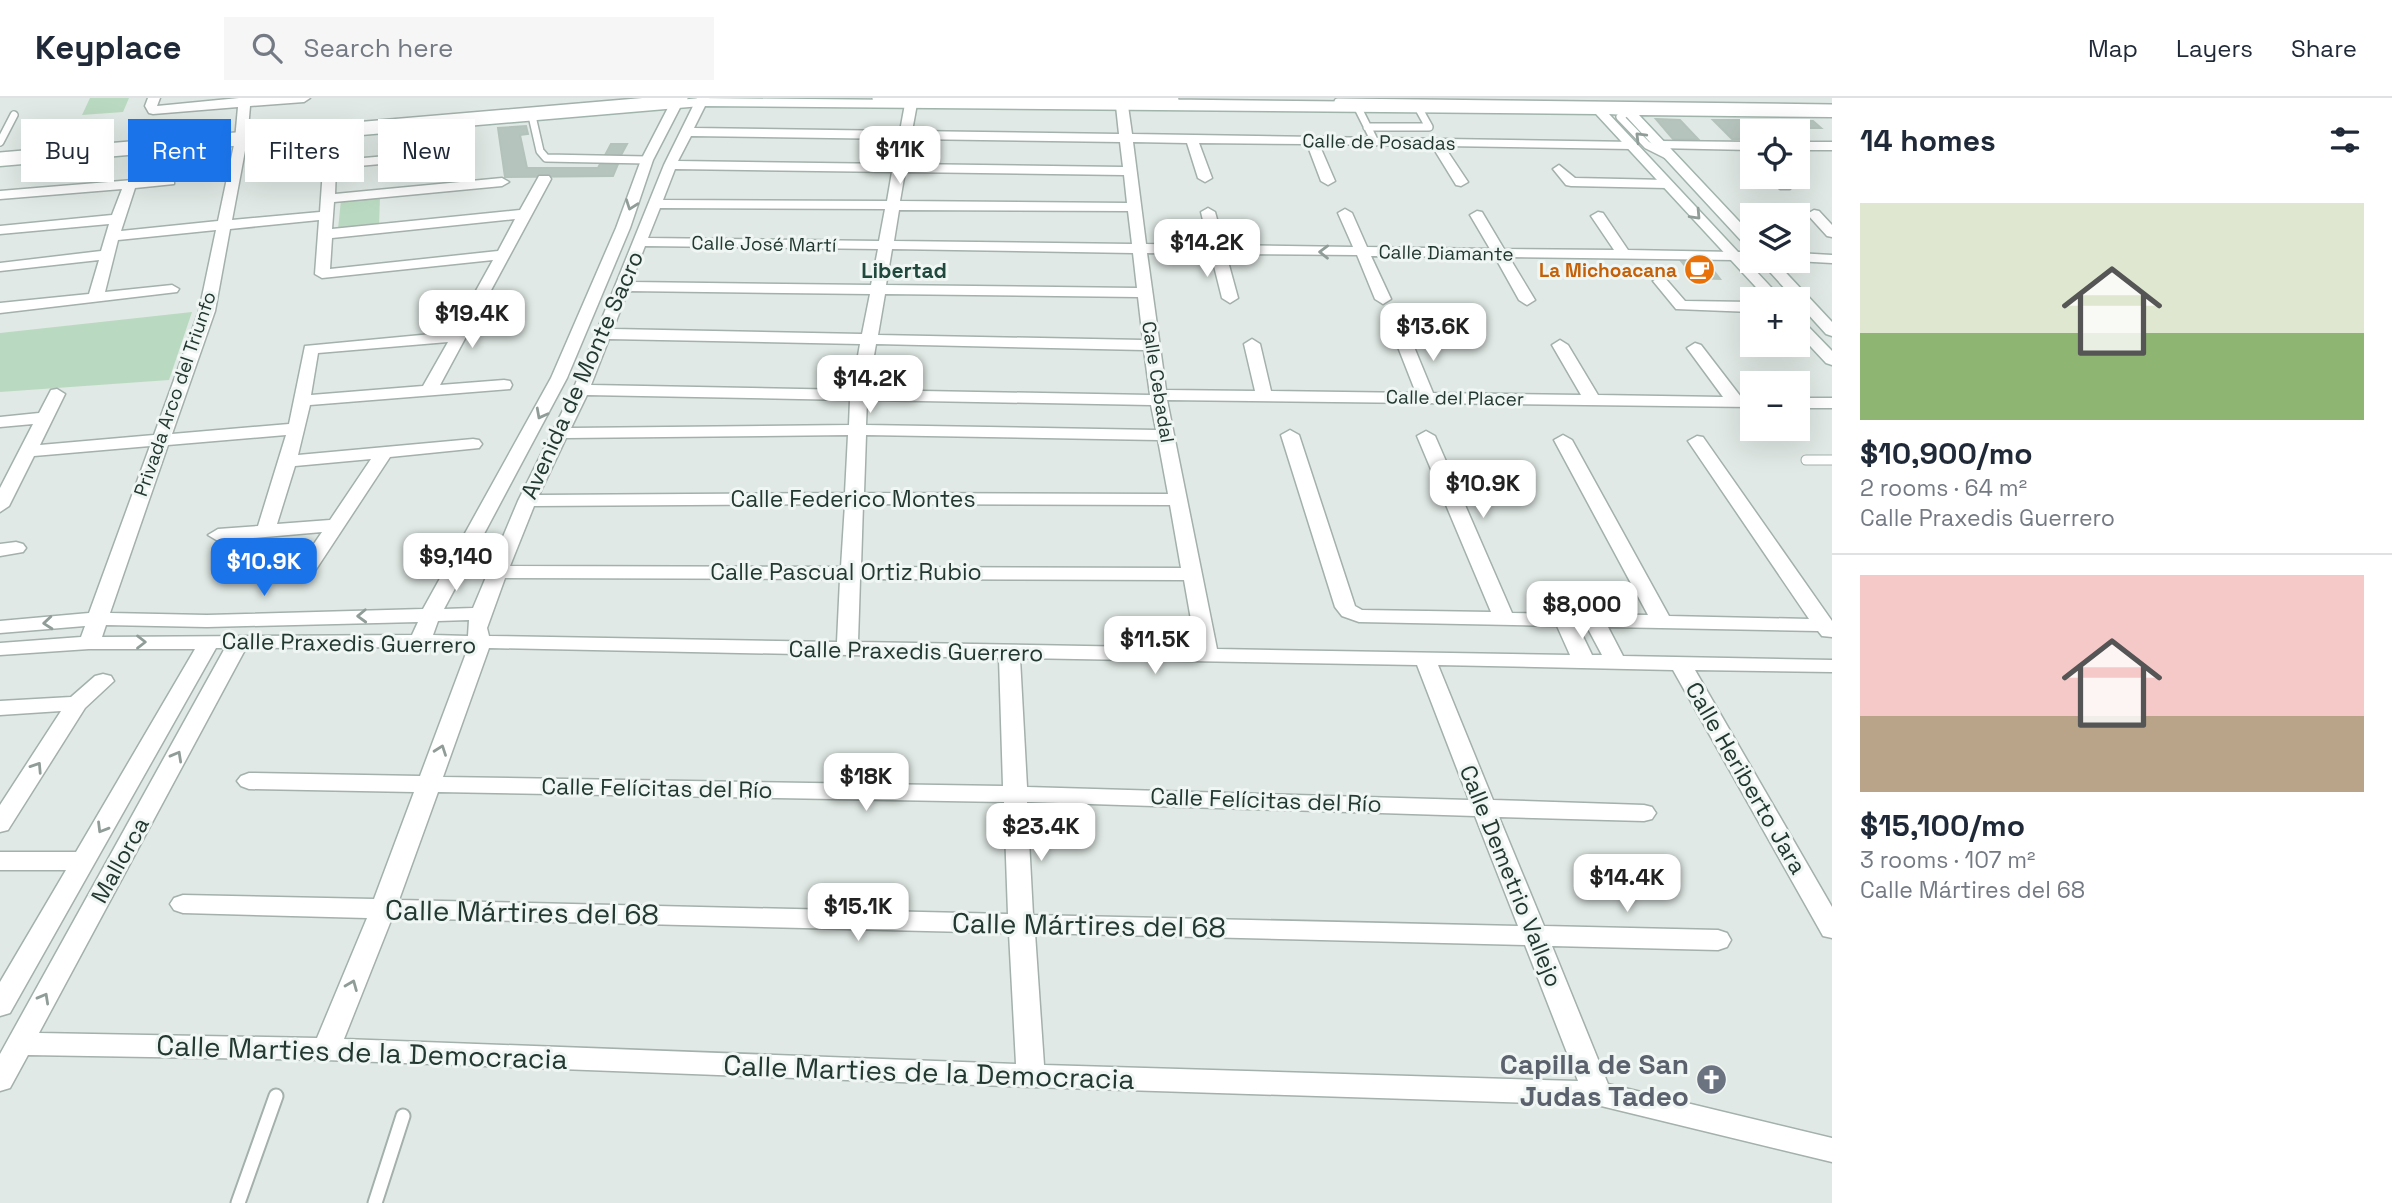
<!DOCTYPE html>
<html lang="en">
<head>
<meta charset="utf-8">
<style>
	body { margin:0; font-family:"Space Grotesk",sans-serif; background:#f6f6f7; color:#1f2937; height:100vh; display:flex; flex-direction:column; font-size:26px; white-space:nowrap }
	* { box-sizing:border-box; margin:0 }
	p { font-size:23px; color:#747a83 }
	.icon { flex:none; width:38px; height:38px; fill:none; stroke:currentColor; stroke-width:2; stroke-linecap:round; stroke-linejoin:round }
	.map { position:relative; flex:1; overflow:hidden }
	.side { display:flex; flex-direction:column; background:#fff; width:560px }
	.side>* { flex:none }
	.hud { position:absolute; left:21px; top:21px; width:665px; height:63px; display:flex; gap:14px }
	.controls { position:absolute; left:1740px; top:21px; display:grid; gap:14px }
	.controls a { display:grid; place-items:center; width:70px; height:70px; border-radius:0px; background:#fff; box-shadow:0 7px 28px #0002; font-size:35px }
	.price { position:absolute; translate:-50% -60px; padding:0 16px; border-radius:14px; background:#fff; color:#222; font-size:23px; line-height:46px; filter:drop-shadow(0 2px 4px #0008) }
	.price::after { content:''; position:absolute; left:50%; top:42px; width:21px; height:16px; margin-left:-10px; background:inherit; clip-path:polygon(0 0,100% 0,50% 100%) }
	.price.on { background:#1a73e8; color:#fff }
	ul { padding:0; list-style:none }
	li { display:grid; align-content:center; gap:14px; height:371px; padding:0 28px }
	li+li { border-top:2px solid #e0e1e3 }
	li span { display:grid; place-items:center; height:217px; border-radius:0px; color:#555 }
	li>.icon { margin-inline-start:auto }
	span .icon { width:126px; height:126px; fill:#fffc; stroke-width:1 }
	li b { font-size:30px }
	h2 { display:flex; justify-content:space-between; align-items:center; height:84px; padding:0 28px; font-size:30px }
	.pill { padding:0 24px; border-radius:0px; background:#fff; box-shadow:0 7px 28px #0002; font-size:24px; line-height:63px }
	.pill.on { background:#1a73e8; color:#fff }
	header { display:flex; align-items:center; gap:42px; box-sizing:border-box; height:98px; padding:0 35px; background:#fff; border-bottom:2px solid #e0e1e3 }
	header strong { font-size:33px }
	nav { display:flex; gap:38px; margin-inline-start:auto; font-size:24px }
	.search { width:490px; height:63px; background:#f6f6f7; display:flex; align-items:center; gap:18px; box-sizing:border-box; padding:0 24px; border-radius:0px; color:#747a83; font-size:26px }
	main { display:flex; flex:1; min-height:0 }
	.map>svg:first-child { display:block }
	.green { fill:#bad9c1 }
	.building { fill:#b6c4be; stroke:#b3c2bb; stroke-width:2 }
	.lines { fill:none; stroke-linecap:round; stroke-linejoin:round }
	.service-far2-casing { stroke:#a3b0ab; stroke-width:10 }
	.service-far1-casing { stroke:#a3b0ab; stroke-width:11 }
	.service-casing { stroke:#a3b0ab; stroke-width:17 }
	.minor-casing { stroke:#a3b0ab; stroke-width:3 }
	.tertiary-casing { stroke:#a3b0ab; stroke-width:3 }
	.secondary-casing { stroke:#a0b4ac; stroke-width:3 }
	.service-far2 { stroke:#fff; stroke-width:7 }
	.service-far1 { stroke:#fff; stroke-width:9 }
	.service { stroke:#fff; stroke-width:13 }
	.minor { fill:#fff; fill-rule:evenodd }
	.tertiary { fill:#fff; fill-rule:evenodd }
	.secondary { fill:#fff; fill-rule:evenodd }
	.oneway { stroke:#909c98 }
	.labels { text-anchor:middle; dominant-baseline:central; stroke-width:6; stroke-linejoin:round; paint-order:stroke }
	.far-street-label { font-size:19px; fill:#223831; stroke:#f0f6f3 }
	.far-food-label { font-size:19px; font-weight:bold; fill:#c56008; stroke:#f0f6f3; text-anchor:end }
	.far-neighbourhood-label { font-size:21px; font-weight:bold; fill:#20483d; stroke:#f0f6f3 }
	.street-label { font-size:23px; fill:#223831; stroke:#f0f6f3 }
	.near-street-label { font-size:28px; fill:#223831; stroke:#f0f6f3 }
	.near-worship-label { font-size:28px; font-weight:bold; fill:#5b616d; stroke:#f0f6f3; text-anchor:end }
</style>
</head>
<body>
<header>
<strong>Keyplace</strong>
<div class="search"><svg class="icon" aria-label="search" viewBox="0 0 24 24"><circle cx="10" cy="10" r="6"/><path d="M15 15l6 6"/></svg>Search here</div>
<nav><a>Map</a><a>Layers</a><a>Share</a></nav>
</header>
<main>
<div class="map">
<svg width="1832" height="1105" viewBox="0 0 1832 1105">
	<rect width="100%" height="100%" fill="#e0e9e5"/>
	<path class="green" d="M90,0H129L123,14L82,17Z
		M380,99L379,128L338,131L341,102Z
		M192,214L169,282L0,294V235Z"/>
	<path class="building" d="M1656,21L1680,22L1698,41H1673Z
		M1713,22H1759L1771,33H1752V41H1732Z
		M1770,23H1813L1821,30H1784Z
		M526,28L528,36L520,37L527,70H598L600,66H618L613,78L505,79L498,30Z
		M611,46H627L619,61H603Z
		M1681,163H1706L1720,181L1695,180Z"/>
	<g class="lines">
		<defs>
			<path id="service-far2" d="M876,0L1175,2
				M1338,4L1832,10
				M1170,5L1343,7
				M1358,10L1375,44
				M1629,13L1620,19L1647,47L1669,58
				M532,18L540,53L546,60L647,62
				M1367,29H1429L1419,11
				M0,44L14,17
				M0,58L684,0"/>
			<path id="service-far1" d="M1806,362H1832"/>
			<path id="service" d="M238,1105L276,998
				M375,1105L403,1018"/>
			<path id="minor" d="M148,0H160L157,8L239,0H310L304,4L250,8L247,42L232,122L320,114L323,71L290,73L289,70L295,66L455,52L459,53V59L336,70L335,96L502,80L509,84L502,88L334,104L332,131L520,112L539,78H549L551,81L440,287L504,282L510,283L512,287L510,291L310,307L298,357L473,341L479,342L482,346L479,350L390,359L313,476L306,478L296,472L322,434L218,443L208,437L218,431L258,428L286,337L168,347L110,515L207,517L423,511L551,280L616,130L641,62L673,0H685L653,62L630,130L567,280L444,511L473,510L518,403L573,292L664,67L697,0H709L694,30L900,33L905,6L911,2L917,6L912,33L1119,36L1116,8L1122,4L1128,8L1132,36L1635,44L1637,47L1631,51L1444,48L1468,84L1461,88L1456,87L1432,48L1319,46L1335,83L1328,87L1321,83L1307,46L1199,45L1212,80L1205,84L1198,80L1187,45L1133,44L1146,146L1209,147L1201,114L1208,110L1215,114L1224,147L1353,149L1338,115L1345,111L1352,115L1367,149L1490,151L1470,117L1477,113L1482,114L1504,151L1614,152L1591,118L1598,114L1603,115L1628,152L1735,154L1742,158L1735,162L1509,159L1535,202L1527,207L1519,202L1495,159L1371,158L1391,201L1383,206L1375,201L1357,157L1226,156L1238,200L1230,205L1222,200L1211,156L1147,155L1166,292L1255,293L1244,246L1252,241L1260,246L1271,293L1416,295L1396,244L1404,239L1412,244L1433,295L1581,297L1552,247L1560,242L1568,247L1598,297L1723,299L1687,250L1695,245L1701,247L1741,299H1752V309L1167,302L1217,551L1570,557L1557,528L1359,524L1342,518L1335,509L1281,337L1290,332L1299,337L1355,508L1362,512L1491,514L1417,338L1426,333L1435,338L1512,515L1648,517L1554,342L1563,337L1572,342L1669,518L1809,521L1688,343L1697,338L1703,339L1832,523V539L1822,538L1818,533L1608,529L1623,558L1832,562V574L1695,572L1832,809V840L1823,838L1673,572L1438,567L1493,702L1644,707L1652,709L1656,715L1652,721L1644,723L1499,719L1544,828L1718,832L1727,835L1731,842L1727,849L1718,852L1552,848L1608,986L1832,1040V1064L1597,1007L1031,989L326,962L28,957L10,990L0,993V956L225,550H216L10,915L0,918V884L66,772H0V754H76L195,551H89L0,557V545L81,539L85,528L0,535V523L89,515L150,348L34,358L9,408L0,414V390L33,326L0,329V319L39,315L51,292L57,291L65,296L40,347L154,337L199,213L216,132L118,142L105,194L172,187L179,191L177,194L0,215V205L89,196L99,162L0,173V165L101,153L109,126L0,136V128L112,117L122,91L0,101V93L169,79L174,80V86L135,90L121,133L218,123L235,42L238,9L153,16L149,15L145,8ZM691,38L899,41L894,66L678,63ZM911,41L1120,44L1123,69L907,66ZM675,71L892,74L887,103L663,102ZM905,74L1124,77L1127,105L900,103ZM660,110L885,111L879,143L648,140ZM899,112L1128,113L1132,146L894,143ZM515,121L498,153L330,171L332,140ZM319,122L315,176L322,180L493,162L453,234L305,248L289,326L172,336L215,213L230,131ZM645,148L878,151L871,187L631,184ZM892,151L1133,155L1137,190L886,187ZM628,193L870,196L862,236L613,231ZM885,196L1138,199L1143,242L878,237ZM609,241L860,246L852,292L591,287ZM448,244L423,288L311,297L318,255ZM876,246L1144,252L1150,297L868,292ZM587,297L850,302L849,327L571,330ZM867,302L1151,307L1156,332L866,327ZM848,337L845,395L539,397L566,340ZM866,337L1158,342L1168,396L864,395ZM371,361L330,422L277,426L295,368ZM845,406L841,469L510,468L534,408ZM863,406L1170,407L1181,470L861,469ZM505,480L840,481L837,544L489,538L487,530ZM860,481L1184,482L1196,550L858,544ZM469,522L468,538L433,537L438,523ZM418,524L412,537L102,539L106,527L207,529ZM1578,528L1587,529L1602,557H1592ZM420,549L468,550L420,678L249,675L241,678L237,683L241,688L249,691L414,694L374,801L183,797L174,800L170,806L174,812L183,815L367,820L317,940L39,935L246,550ZM489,550L999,560L1003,688L443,679ZM1020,560L1417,567L1469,702L1027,689ZM438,694L1004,704L1008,816L399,802ZM1027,704L1475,718L1518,828L1033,817ZM392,820L1009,835L1016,966L344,941ZM1035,835L1525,847L1578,983L1044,967Z
				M1660,43L1752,44V52L1656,50L1654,47Z
				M1797,44H1832V52H1797Z
				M1559,67L1575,80L1667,82L1674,86L1667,90L1571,88L1566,87L1553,71Z
				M1767,79H1782L1792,88L1790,91H1780Z
				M1814,112L1819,113L1832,127V139L1827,138L1807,116Z
				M1660,179L1665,180L1685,203L1752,204V214L1676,211L1653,183Z
				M1797,300H1832V310H1797Z
				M16,444L23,446L26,450L23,454L0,458V446Z
				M103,576L111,578L114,583L85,610L8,732L0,734V707L61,613L0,617V603L71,599L95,578Z"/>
			<path id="tertiary" d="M1735,154H1752V162L1730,161L1728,158L1730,155Z
				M1797,155L1832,157V165L1795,163H1797Z"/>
			<path id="secondary" d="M701,0L1590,9L1595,4C1612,10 1608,11 1625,5L1632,9L1832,11V19L1639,17L1752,137V150L1747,149L1625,17L1609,16L1782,201H1767L1596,16L701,8L0,68V60Z
				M1760,163H1775L1832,224V238L1826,236Z
				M1797,220L1802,222L1832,253V267L1826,265L1797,234Z"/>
		</defs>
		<use href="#service-far2" class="service-far2-casing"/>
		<use href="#service-far1" class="service-far1-casing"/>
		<use href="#service" class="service-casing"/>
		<use href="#minor" class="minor-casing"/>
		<use href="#tertiary" class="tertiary-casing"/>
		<use href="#secondary" class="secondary-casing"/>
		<use href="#service-far2" class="service-far2"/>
		<use href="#service-far1" class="service-far1"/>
		<use href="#service" class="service"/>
		<use href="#minor" class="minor"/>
		<use href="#tertiary" class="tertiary"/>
		<use href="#secondary" class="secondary"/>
	</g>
	<defs><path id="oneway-chevron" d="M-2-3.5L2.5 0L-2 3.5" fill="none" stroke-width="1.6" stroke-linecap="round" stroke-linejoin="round" transform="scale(1.75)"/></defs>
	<g class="oneway">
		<use href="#oneway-chevron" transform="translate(1640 39) rotate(-135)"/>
		<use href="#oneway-chevron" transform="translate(631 107) rotate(110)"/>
		<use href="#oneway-chevron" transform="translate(1696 117) rotate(47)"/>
		<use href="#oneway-chevron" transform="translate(1324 154) rotate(-179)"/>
		<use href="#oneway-chevron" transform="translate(541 316) rotate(118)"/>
		<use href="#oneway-chevron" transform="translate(362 518) rotate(178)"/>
		<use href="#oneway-chevron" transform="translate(48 525) rotate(175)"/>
		<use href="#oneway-chevron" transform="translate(141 544)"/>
		<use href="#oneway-chevron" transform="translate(441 652) rotate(-70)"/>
		<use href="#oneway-chevron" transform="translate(177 658) rotate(-61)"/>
		<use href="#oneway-chevron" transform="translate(37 669) rotate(-57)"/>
		<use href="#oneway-chevron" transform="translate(102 730) rotate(121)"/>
		<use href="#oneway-chevron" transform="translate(352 887) rotate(-68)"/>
		<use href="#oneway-chevron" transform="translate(44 900) rotate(-61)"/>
	</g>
	<defs>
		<symbol id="cafe-disc" viewBox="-11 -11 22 22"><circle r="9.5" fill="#e8710a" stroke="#f0f6f3"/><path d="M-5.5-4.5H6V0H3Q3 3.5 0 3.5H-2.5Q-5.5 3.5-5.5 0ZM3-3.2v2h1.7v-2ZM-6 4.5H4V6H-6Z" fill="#fff"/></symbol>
		<symbol id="church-disc" viewBox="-11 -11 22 22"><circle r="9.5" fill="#6b7280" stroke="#f0f6f3"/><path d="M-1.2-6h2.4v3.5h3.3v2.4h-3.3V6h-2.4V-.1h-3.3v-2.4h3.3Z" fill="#fff"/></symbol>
	</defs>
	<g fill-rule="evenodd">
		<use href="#cafe-disc" x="1682" y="154" width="35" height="35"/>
		<use href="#church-disc" x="1694" y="964" width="35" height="35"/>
	</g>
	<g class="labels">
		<g class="far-street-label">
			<text transform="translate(1379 44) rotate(1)">Calle de Posadas</text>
			<text transform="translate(764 146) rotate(1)">Calle José Martí</text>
			<text transform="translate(1446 155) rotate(1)">Calle Diamante</text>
			<text transform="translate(1158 284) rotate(81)">Calle Cebadal</text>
			<text transform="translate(175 296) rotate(-71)">Privada Arco del Triunfo</text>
			<text transform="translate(1455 300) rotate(1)">Calle del Placer</text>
		</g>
		<g class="far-food-label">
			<text x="1677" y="172">La Michoacana</text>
		</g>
		<g class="far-neighbourhood-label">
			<text x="904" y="172">Libertad</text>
		</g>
		<g class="street-label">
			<text transform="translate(582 277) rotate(-66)">Avenida de Monte Sacro</text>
			<text x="853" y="401">Calle Federico Montes</text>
			<text x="846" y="474">Calle Pascual Ortiz Rubio</text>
			<text transform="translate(349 545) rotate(1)">Calle Praxedis Guerrero</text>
			<text transform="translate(916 553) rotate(1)">Calle Praxedis Guerrero</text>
			<text transform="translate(1746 680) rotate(60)">Calle Heriberto Jara</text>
			<text transform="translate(657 690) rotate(1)">Calle Felícitas del Río</text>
			<text transform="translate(1266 702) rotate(2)">Calle Felícitas del Río</text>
			<text transform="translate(120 762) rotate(-61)">Mallorca</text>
			<text transform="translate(1511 778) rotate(68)">Calle Demetrio Vallejo</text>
		</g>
		<g class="near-street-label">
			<text transform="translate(522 814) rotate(1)">Calle Mártires del 68</text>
			<text transform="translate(1089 827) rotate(1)">Calle Mártires del 68</text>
			<text transform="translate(362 954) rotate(2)">Calle Marties de la Democracia</text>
			<text transform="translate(929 974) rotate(2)">Calle Marties de la Democracia</text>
		</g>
		<g class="near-worship-label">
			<text x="1689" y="966">Capilla de San<tspan x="1689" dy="32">Judas Tadeo</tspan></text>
		</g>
	</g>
</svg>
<div class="controls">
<a><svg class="icon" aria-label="locate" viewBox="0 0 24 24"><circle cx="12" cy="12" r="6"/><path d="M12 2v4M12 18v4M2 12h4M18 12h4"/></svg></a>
<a><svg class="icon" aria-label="layers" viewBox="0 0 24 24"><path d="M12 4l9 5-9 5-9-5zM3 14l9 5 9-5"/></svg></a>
<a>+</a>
<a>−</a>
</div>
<b class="price" style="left:900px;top:88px">$11K</b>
<b class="price" style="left:1207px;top:181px">$14.2K</b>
<b class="price" style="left:472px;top:252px">$19.4K</b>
<b class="price" style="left:1433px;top:265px">$13.6K</b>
<b class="price" style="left:870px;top:317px">$14.2K</b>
<b class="price" style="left:1483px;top:422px">$10.9K</b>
<b class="price" style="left:456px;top:495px">$9,140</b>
<b class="price on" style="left:264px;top:500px">$10.9K</b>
<b class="price" style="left:1582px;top:543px">$8,000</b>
<b class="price" style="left:1155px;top:578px">$11.5K</b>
<b class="price" style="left:866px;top:715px">$18K</b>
<b class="price" style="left:1041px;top:765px">$23.4K</b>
<b class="price" style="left:1627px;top:816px">$14.4K</b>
<b class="price" style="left:858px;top:845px">$15.1K</b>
<div class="hud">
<a class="pill">Buy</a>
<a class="pill on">Rent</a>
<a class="pill">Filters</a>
<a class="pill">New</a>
</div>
</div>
<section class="side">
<h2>14 homes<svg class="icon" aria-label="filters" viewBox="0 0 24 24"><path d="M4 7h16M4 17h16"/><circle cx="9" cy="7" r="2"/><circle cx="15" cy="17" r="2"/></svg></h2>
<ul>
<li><span style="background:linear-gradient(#dfe7d0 60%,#8fb573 0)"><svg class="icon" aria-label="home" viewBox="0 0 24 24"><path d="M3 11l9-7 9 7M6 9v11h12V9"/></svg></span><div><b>$10,900/mo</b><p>2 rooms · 64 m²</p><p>Calle Praxedis Guerrero</p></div></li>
<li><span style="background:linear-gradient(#f6c9c9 65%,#b9a48a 0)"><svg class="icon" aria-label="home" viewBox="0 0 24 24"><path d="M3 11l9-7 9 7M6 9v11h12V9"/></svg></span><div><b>$15,100/mo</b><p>3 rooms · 107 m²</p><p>Calle Mártires del 68</p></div></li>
</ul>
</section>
</main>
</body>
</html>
